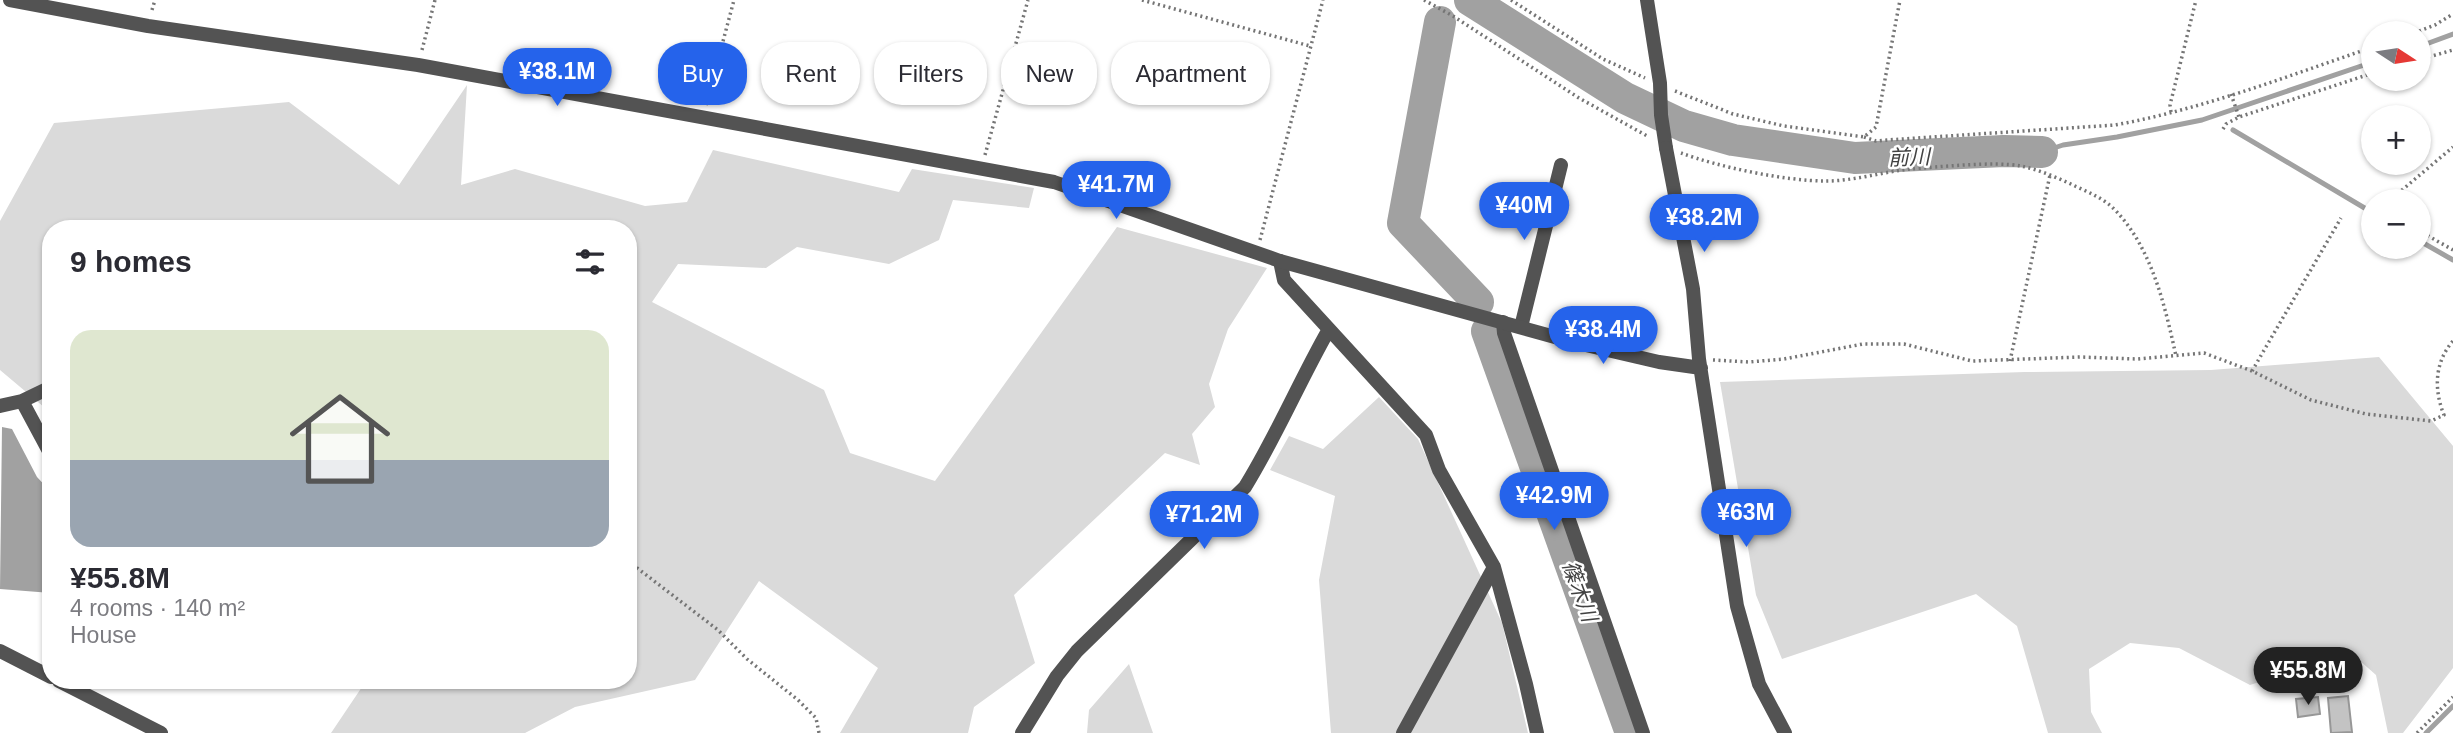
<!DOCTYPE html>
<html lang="en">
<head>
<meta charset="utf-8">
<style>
	body { margin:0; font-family:Arial,"Noto Sans JP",sans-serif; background:#f7f7f7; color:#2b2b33; height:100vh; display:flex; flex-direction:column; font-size:26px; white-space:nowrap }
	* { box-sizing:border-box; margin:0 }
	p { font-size:23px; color:#7c7c81 }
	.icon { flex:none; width:38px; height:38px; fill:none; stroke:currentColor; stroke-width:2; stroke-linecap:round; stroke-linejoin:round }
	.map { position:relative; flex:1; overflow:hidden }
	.sheet { position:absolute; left:42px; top:220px; width:595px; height:469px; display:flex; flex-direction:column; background:#fff; border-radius:28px; box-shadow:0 2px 5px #0004 }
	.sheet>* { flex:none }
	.hud { position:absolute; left:658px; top:42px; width:665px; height:63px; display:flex; gap:14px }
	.needle { width:46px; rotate:102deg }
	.controls { position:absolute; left:2361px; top:21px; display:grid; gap:14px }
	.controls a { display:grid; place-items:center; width:70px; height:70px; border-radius:50%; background:#fff; box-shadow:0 2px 5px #0004; font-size:35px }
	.price { position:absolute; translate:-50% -60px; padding:0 16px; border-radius:24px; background:#2563eb; color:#fff; font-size:23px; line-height:46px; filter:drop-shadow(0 2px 4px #0008) }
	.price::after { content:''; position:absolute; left:50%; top:42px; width:21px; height:16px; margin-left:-10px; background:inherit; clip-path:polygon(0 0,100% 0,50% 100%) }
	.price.selected { background:#222; color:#fff }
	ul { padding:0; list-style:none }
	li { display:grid; align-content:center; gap:14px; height:371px; padding:0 28px }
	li+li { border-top:2px solid #e1e1e2 }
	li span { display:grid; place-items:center; height:217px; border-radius:21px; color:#555 }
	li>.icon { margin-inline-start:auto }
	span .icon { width:126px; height:126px; fill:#fffc; stroke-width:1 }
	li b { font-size:30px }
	h2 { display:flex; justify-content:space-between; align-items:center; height:84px; padding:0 28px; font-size:30px }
	.tag { padding:0 24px; border-radius:28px; background:#fff; box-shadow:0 2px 5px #0004; font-size:24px; line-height:63px }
	.tag.selected { background:#2563eb; color:#fff }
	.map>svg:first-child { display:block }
	.green { fill:#dadada }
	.water { fill:#a1a1a1 }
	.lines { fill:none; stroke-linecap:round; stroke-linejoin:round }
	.stream { stroke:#a1a1a1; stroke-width:5 }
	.river { stroke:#a1a1a1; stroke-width:32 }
	.building { fill:#c3c3c3; stroke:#979797; stroke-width:2 }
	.path { stroke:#757575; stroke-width:3.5; stroke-dasharray:2 3.5; stroke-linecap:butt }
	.minor { stroke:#535353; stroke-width:14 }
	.tertiary { stroke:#535353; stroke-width:14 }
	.labels { text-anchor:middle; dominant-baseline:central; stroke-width:5; stroke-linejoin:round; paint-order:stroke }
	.water-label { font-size:21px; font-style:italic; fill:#424242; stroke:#fff }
</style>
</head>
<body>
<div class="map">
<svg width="2453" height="733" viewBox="0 0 2453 733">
	<rect width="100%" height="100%" fill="#fff"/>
	<path class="green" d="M467,85L461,185L515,169L645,206L687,202L713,150L899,192L912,169L1034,188L1029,208L953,200L939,240L889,264L797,247L766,268L678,264L652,302L824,390L850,453L935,481L1117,227L1267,268L1228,329L1209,384L1215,407L1192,434L1200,465L1165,453L1014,595L1035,663L974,707L968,733H840L878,668L759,581L695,680L575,707L525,733H331L366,681H628V229H51V413L0,370V221L54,123L289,102L399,185Z
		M2379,357L2453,446V668L2403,733H2388L2376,675L2350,652L2250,685L2179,648L2130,643L2089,669L2091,712L2102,733H2048L2017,626L1976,594L1782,659L1756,595L1720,382L2025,372L2211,370Z
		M1379,397L1418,439L1502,623L1528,733H1331L1319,580L1335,496L1270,470L1289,436L1323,449Z
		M1129,664L1153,733H1087L1089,710Z"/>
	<path class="water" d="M2,427L12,429L37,477L51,492V593L0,589Z"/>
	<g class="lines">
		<path class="stream" d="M2418,47L2453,34
			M2233,130L2373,213
			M2042,152L2063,145L2117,137L2202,120L2373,62
			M2418,240L2453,260
			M2426,733L2453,706"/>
		<path class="river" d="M1470,0L1625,98L1684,126L1733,140L1855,158L2004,151L2042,152
			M1440,22L1403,223L1478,302
			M1487,331L1631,733"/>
	</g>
	<path class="building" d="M2348,696L2352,732L2331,733L2328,698Z
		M2318,697L2320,714L2298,717L2296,699Z"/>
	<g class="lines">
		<path class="path" d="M1142,0L1310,46
			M1424,0L1453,16L1579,98L1649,137
			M1511,0L1603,59L1645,78
			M152,10L155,0
			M2414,33L2435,25L2453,14
			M422,50L435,0
			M2418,60L2453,50
			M1675,91L1733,114L1784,126L1864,137L1876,127L1900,0
			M2231,94L2239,117
			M706,105L734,0
			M2171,112L2170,105L2196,0
			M2223,129L2226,124L2239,117L2373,73
			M1864,137L1876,141L1887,140L2115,125C2203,109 2288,76 2373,47
			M1681,153C1719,167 1785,181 1826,181C1854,181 1882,172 1910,169C1938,167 1995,161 2021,166C2040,170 2058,178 2075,186C2090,193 2105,199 2116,211C2152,249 2165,306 2176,356
			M985,155L1028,0
			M2389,201L2453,147
			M2418,230L2453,250
			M1260,240L1323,0
			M1713,360L1749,362L1784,359L1863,344H1904L1972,361L2080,357L2137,359L2204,353L2252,371L2311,400L2366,414L2431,421L2444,415C2434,390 2434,363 2453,341
			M2010,361L2050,175
			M2252,371L2341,218
			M628,561L718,630L747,659L798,700L816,718L819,733
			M2417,733L2453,697"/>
		<path class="minor" d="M1647,0L1660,83L1661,115L1666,148
			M1280,261L1284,280L1426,435L1439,470L1494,567L1526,684L1537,733
			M1503,322L1504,333L1643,733
			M1521,327L1561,165
			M22,401L51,455
			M0,406L22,401L51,387
			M0,651L51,677
			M59,681L161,733
			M1022,733L1057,676L1077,651L1245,487C1276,437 1299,382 1328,331
			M1403,733L1494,567"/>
		<path class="tertiary" d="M10,0L148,26L418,65L1054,182L1280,261L1573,342L1659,362L1701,368
			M1666,148L1693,289L1699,359L1737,606L1759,684L1785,733"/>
	</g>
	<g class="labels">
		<g class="water-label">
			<text transform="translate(1909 157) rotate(-2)">前川</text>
			<text transform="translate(1580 591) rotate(70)">篠木川</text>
		</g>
	</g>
</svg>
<div class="controls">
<a><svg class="needle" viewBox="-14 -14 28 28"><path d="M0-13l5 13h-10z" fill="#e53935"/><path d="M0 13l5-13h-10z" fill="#7c7c81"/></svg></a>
<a>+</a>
<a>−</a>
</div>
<b class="price" style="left:557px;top:108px">¥38.1M</b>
<b class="price" style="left:1116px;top:221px">¥41.7M</b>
<b class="price" style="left:1524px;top:242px">¥40M</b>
<b class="price" style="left:1704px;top:254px">¥38.2M</b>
<b class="price" style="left:1603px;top:366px">¥38.4M</b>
<b class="price" style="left:1554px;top:532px">¥42.9M</b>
<b class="price" style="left:1746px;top:549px">¥63M</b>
<b class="price" style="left:1204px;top:551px">¥71.2M</b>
<b class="price selected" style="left:2308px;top:707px">¥55.8M</b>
<div class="hud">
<a class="tag selected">Buy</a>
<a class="tag">Rent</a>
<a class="tag">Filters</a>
<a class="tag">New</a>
<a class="tag">Apartment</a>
</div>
<section class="sheet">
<h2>9 homes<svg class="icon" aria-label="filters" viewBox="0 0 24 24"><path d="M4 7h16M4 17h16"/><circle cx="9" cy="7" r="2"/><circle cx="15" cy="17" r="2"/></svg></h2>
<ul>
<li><span style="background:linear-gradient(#dfe7d0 60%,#9aa5b1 0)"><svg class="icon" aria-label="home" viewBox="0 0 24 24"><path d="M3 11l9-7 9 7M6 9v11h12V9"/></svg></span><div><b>¥55.8M</b><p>4 rooms · 140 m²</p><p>House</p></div></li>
</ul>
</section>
</div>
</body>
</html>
